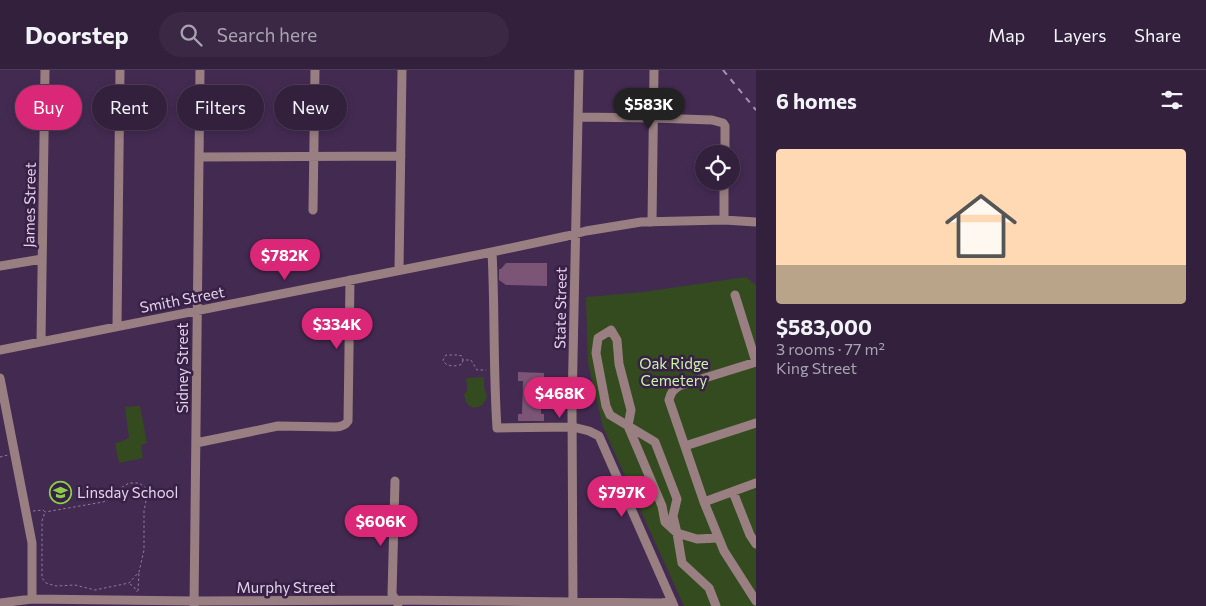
<!DOCTYPE html>
<html lang="en">
<head>
<meta charset="utf-8">
<style>
	body { margin:0; font-family:Commissioner,sans-serif; background:#3a2844; color:#f1f3f6; height:100vh; display:flex; flex-direction:column; font-size:19px; white-space:nowrap }
	* { box-sizing:border-box; margin:0 }
	p { font-size:16px; color:#a8a3b0 }
	.icon { flex:none; width:28px; height:28px; fill:none; stroke:currentColor; stroke-width:2; stroke-linecap:round; stroke-linejoin:round }
	.map { position:relative; flex:1; overflow:hidden }
	.details { display:flex; flex-direction:column; background:#32203d; width:450px }
	.details>* { flex:none }
	.guide { position:absolute; left:15px; top:15px; width:475px; height:45px; display:flex; gap:10px }
	.buttons { position:absolute; left:695px; top:75px; display:grid; gap:10px }
	.buttons a { display:grid; place-items:center; width:45px; height:45px; border-radius:50%; background:#32203d; box-shadow:0 2px 8px #0003,0 0 0 1px #4d3e57; font-size:25px }
	.price { position:absolute; translate:-50% -42px; padding:0 11px; border-radius:18px; background:#db2777; color:#fff; font-size:16px; line-height:32px; filter:drop-shadow(0 1px 2px #0008) }
	.price::after { content:''; position:absolute; left:50%; top:30px; width:15px; height:11px; margin-left:-8px; background:inherit; clip-path:polygon(0 0,100% 0,50% 100%) }
	.price.current { background:#222; color:#fff }
	ul { padding:0; list-style:none }
	li { display:grid; align-content:center; gap:10px; height:265px; padding:0 20px }
	li+li { border-top:1px solid #4d3e57 }
	li span { display:grid; place-items:center; height:155px; border-radius:5px; color:#555 }
	li>.icon { margin-inline-start:auto }
	span .icon { width:90px; height:90px; fill:#fffc; stroke-width:1 }
	li b { font-size:21px }
	h2 { display:flex; justify-content:space-between; align-items:center; height:60px; padding:0 20px; font-size:21px }
	.tag { padding:0 18px; border-radius:22px; background:#32203d; box-shadow:0 2px 8px #0003,0 0 0 1px #4d3e57; font-size:18px; line-height:45px }
	.tag.current { background:#db2777; color:#fff }
	header { display:flex; align-items:center; gap:30px; box-sizing:border-box; height:70px; padding:0 25px; background:#32203d; border-bottom:1px solid #4d3e57 }
	header strong { font-size:24px }
	nav { display:flex; gap:28px; margin-inline-start:auto; font-size:18px }
	.search { width:350px; height:45px; background:#3a2844; display:flex; align-items:center; gap:12px; box-sizing:border-box; padding:0 18px; border-radius:28px; color:#a8a3b0; font-size:19px }
	main { display:flex; flex:1; min-height:0 }
	.map>svg:first-child { display:block }
	.green { fill:#334b1f }
	.building { fill:#7c5476 }
	.lines { fill:none; stroke-linecap:round; stroke-linejoin:round }
	.path { stroke:#907c9c; stroke-width:1; stroke-dasharray:2.5 2.5; stroke-linecap:butt }
	.minor { stroke:#997f81; stroke-width:9 }
	.rail { stroke:#a592b0; stroke-width:2; stroke-dasharray:6 6; stroke-linecap:butt }
	.labels { text-anchor:middle; dominant-baseline:central; stroke-width:5; stroke-linejoin:round; paint-order:stroke }
	.street-label { font-size:15px; fill:#e2d3eb; stroke:#392046 }
	.park-label { font-size:15px; fill:#c8f5a8; stroke:#392046 }
	.poi-label { font-size:15px; fill:#e2d3eb; stroke:#392046; text-anchor:start }
</style>
</head>
<body>
<header>
<strong>Doorstep</strong>
<div class="search"><svg class="icon" aria-label="search" viewBox="0 0 24 24"><circle cx="10" cy="10" r="6"/><path d="M15 15l6 6"/></svg>Search here</div>
<nav><a>Map</a><a>Layers</a><a>Share</a></nav>
</header>
<main>
<div class="map">
<svg width="756" height="536" viewBox="0 0 756 536">
	<rect width="100%" height="100%" fill="#432a51"/>
	<path class="green" d="M746,207L756,215V536H684L603,357L588,293L586,227L643,222Z
		M484,307V317L487,327C486,329 484,333 483,334C477,341 466,337 465,328C463,322 465,326 467,320C468,317 466,312 466,308Z
		M140,336L147,373L141,375L143,388L119,393L115,374L129,368L125,337Z"/>
	<path class="building" d="M506,193H547V216L506,215L499,210V199H501Z
		M518,302L544,303V311H541V344H544V351H518V344H522L523,311H518Z"/>
	<g class="lines">
		<path class="path" d="M463,290L462,294C457,297 445,297 443,290L446,285H458L462,286L463,290H471L477,300H486
			M0,387L8,385
			M33,441L43,440L45,442L42,451V508L46,513L56,516L75,515L95,520L129,513L139,502L144,480V441L147,426L146,418L139,413H129L119,419L114,427L103,432L45,442
			M130,514L134,517L137,522
			M138,521L139,503"/>
		<path class="minor" d="M579,47L653,48L712,50L723,53L725,56V84
			M200,87L401,86
			M313,140L315,0
			M724,150V111
			M652,152L654,0
			M492,182C495,240 493,299 497,358L573,357L589,361L599,366L674,536
			M0,196L42,189
			M399,200L402,0
			M735,225L756,292
			M117,256L120,0
			M41,271L45,0
			M0,280L492,182L567,166L586,161L641,152L724,150L756,152
			M756,292L679,316C673,320 671,322 669,330L704,432L724,481L756,531
			M0,308L32,473V529
			M196,373L278,356L335,357C340,357 345,356 348,351L350,210
			M685,376L756,353
			M395,411L392,524L398,534
			M733,422L750,465L756,474
			M704,432L756,413
			M0,533L32,529L194,531L396,530L662,533L672,531
			M194,536L200,0
			M573,536L572,337L579,0
			M716,536L709,518L682,493L677,463L673,446L677,429L655,372L610,345L606,336L596,283L598,268L611,260L617,270L619,294L631,340L628,356L662,436L665,452L677,463L697,469L718,468"/>
		<path class="rail" d="M723,0L756,40"/>
	</g>
	<defs>
		<symbol id="school-ring" viewBox="-11 -11 22 22"><circle r="9.5" fill="#392046" stroke="#89cf48" stroke-width="1.5"/><path d="M0-5L7-2L0 1L-7-2ZM-4 1L0 2.5L4 1V4Q0 6-4 4Z" fill="#89cf48"/></symbol>
	</defs>
	<g fill-rule="evenodd">
		<use href="#school-ring" x="48" y="410" width="25" height="25"/>
	</g>
	<g class="labels">
		<g class="street-label">
			<text transform="translate(29 135) rotate(-89)">James Street</text>
			<text transform="translate(182 229) rotate(-11)">Smith Street</text>
			<text transform="translate(560 238) rotate(-89)">State Street</text>
			<text transform="translate(182 298) rotate(-90)">Sidney Street</text>
			<text x="286" y="517">Murphy Street</text>
		</g>
		<g class="park-label">
			<text x="674" y="293">Oak Ridge<tspan x="674" dy="17">Cemetery</tspan></text>
		</g>
		<g class="poi-label">
			<text x="77" y="422">Linsday School</text>
		</g>
	</g>
</svg>
<div class="buttons">
<a><svg class="icon" aria-label="locate" viewBox="0 0 24 24"><circle cx="12" cy="12" r="6"/><path d="M12 2v4M12 18v4M2 12h4M18 12h4"/></svg></a>
</div>
<b class="price current" style="left:649px;top:60px">$583K</b>
<b class="price" style="left:285px;top:211px">$782K</b>
<b class="price" style="left:337px;top:280px">$334K</b>
<b class="price" style="left:560px;top:349px">$468K</b>
<b class="price" style="left:622px;top:448px">$797K</b>
<b class="price" style="left:381px;top:477px">$606K</b>
<div class="guide">
<a class="tag current">Buy</a>
<a class="tag">Rent</a>
<a class="tag">Filters</a>
<a class="tag">New</a>
</div>
</div>
<section class="details">
<h2>6 homes<svg class="icon" aria-label="filters" viewBox="0 0 24 24"><path d="M4 7h16M4 17h16"/><circle cx="9" cy="7" r="2"/><circle cx="15" cy="17" r="2"/></svg></h2>
<ul>
<li><span style="background:linear-gradient(#ffd9b3 75%,#b9a48a 0)"><svg class="icon" aria-label="home" viewBox="0 0 24 24"><path d="M3 11l9-7 9 7M6 9v11h12V9"/></svg></span><div><b>$583,000</b><p>3 rooms · 77 m²</p><p>King Street</p></div></li>
</ul>
</section>
</main>
</body>
</html>
